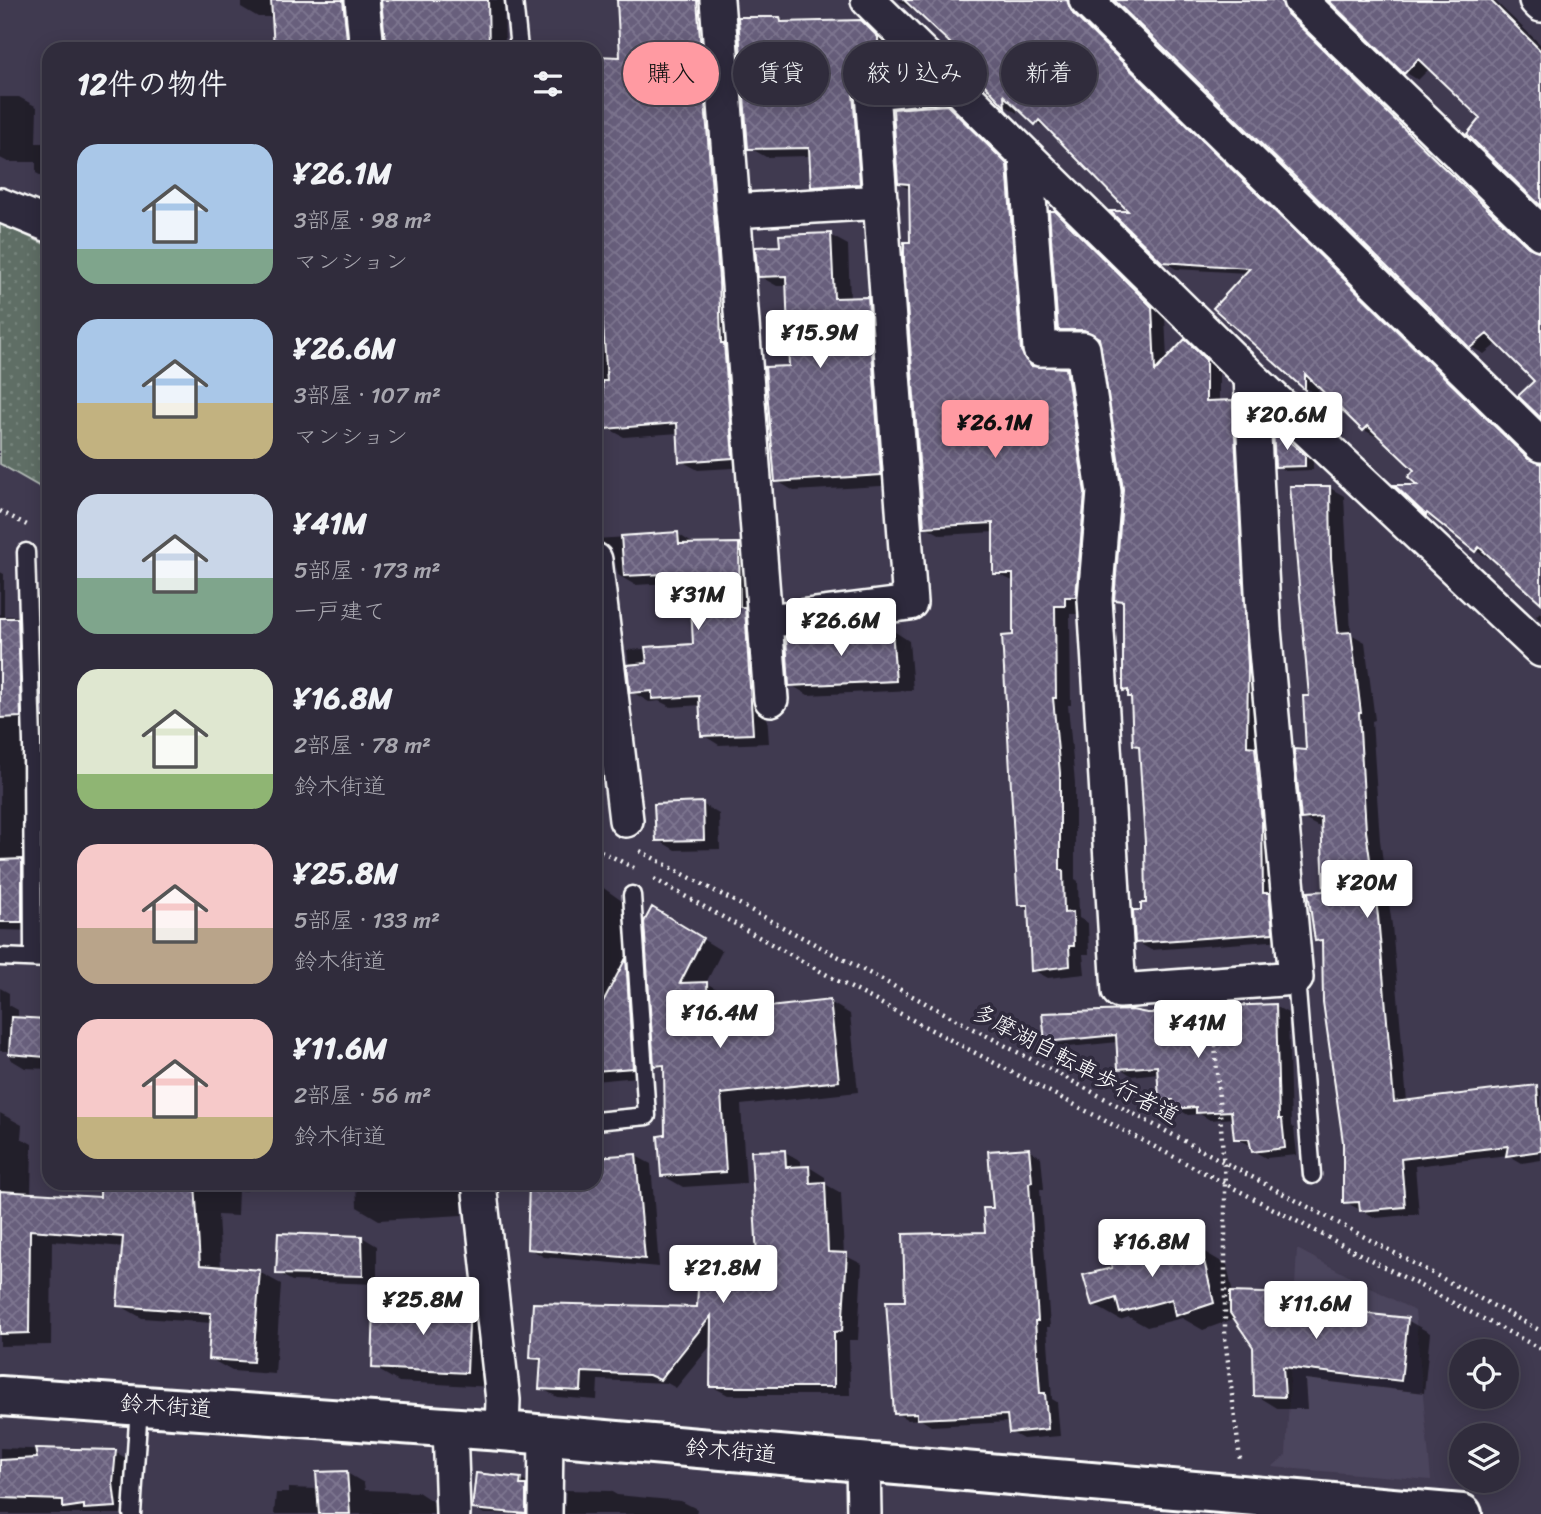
<!DOCTYPE html>
<html lang="ja">
<head>
<meta charset="utf-8">
<style>
	body { margin:0; font-family:Sriracha,"Klee One",sans-serif; background:#3c3847; color:#f1f3f6; height:100vh; display:flex; flex-direction:column; font-size:26px; white-space:nowrap }
	* { box-sizing:border-box; margin:0 }
	p { font-size:23px; color:#a8a7af }
	.icon { flex:none; width:38px; height:38px; fill:none; stroke:currentColor; stroke-width:2; stroke-linecap:round; stroke-linejoin:round }
	.map { position:relative; flex:1; overflow:hidden }
	.side { position:absolute; left:42px; top:42px; width:560px; height:1148px; display:flex; flex-direction:column; background:#302c3c; border-radius:21px; box-shadow:0 4px 18px #0003,0 0 0 2px #4b4856 }
	.side>* { flex:none }
	.guide { position:absolute; left:623px; top:42px; width:665px; height:63px; display:flex; gap:14px }
	.controls { position:absolute; left:1449px; top:1339px; display:grid; gap:14px }
	.controls a { display:grid; place-items:center; width:70px; height:70px; border-radius:50%; background:#302c3c; box-shadow:0 4px 18px #0003,0 0 0 2px #4b4856; font-size:35px }
	.price { position:absolute; translate:-50% -60px; padding:0 16px; border-radius:7px; background:#fff; color:#222; font-size:23px; line-height:46px; filter:drop-shadow(0 2px 4px #0008) }
	.price::after { content:''; position:absolute; left:50%; top:42px; width:21px; height:16px; margin-left:-10px; background:inherit; clip-path:polygon(0 0,100% 0,50% 100%) }
	.price.current { background:#ff9aa2; color:#111 }
	ul { padding:0; list-style:none }
	li { display:flex; align-items:center; gap:21px; height:175px; padding:0 35px }
	li span { display:grid; place-items:center; flex:none; width:196px; height:140px; border-radius:21px; color:#555 }
	li>.icon { margin-inline-start:auto }
	span .icon { width:84px; height:84px; fill:#fffc; stroke-width:1 }
	li b { font-size:30px }
	h2 { display:flex; justify-content:space-between; align-items:center; height:84px; padding:0 35px; font-size:30px }
	.chip { padding:0 24px; border-radius:32px; background:#302c3c; box-shadow:0 4px 18px #0003,0 0 0 2px #4b4856; font-size:24px; line-height:63px }
	.chip.current { background:#ff9aa2; color:#111 }
	.map>svg:first-child { display:block }
	.built { fill:#4c455d }
	.park { fill:url(#park-dots); stroke:#aeb6b2; stroke-width:2 }
	.shadow { fill:#0007; fill-rule:evenodd }
	.building { fill:url(#building-cross-hatch); stroke:#fff; stroke-width:2 }
	.lines { fill:none; stroke-linecap:round; stroke-linejoin:round }
	.lane-casing { stroke:#fff; stroke-width:21 }
	.street-casing { stroke:#fff; stroke-width:38 }
	.secondary-casing { stroke:#fff; stroke-width:44 }
	.path { stroke:#fff; stroke-width:4.5; stroke-dasharray:2 5; stroke-linecap:butt }
	.lane { stroke:#2f2a3d; stroke-width:16 }
	.street { stroke:#2f2a3d; stroke-width:33 }
	.secondary { stroke:#2f2a3d; stroke-width:38 }
	.labels { text-anchor:middle; dominant-baseline:central; stroke-width:7; stroke-linejoin:round; paint-order:stroke }
	.street-label { font-size:23px; fill:#fff; stroke:#2f2a3d }
</style>
</head>
<body>
<div class="map">
<svg width="1541" height="1514" viewBox="0 0 1541 1514">
	<defs>
		<pattern id="park-dots" width="8" height="8" patternUnits="userSpaceOnUse" patternTransform="scale(1.75)"><rect width="8" height="8" fill="#5e6e65"/><path d="M2 2h.1M6 6h.1" fill="none" stroke="#76847c" stroke-width="1.8" stroke-linecap="round"/></pattern>
		<pattern id="building-cross-hatch" width="8" height="8" patternUnits="userSpaceOnUse" patternTransform="scale(1.75)"><rect width="8" height="8" fill="#675e7c"/><path d="M0 0l8 8M0 8l8-8" fill="none" stroke="#7e7690"/></pattern>
	</defs>
	<rect width="100%" height="100%" fill="#403a50"/>
	<filter id="ink" filterUnits="userSpaceOnUse"><feTurbulence type="fractalNoise" baseFrequency=".0143" numOctaves="2"/><feDisplacementMap in="SourceGraphic" scale="14" xChannelSelector="R" yChannelSelector="G"/><feConvolveMatrix kernelMatrix="1 2 1 2 8 2 1 2 1" color-interpolation-filters="sRGB"/></filter>
	<g filter="url(#ink)">
		<path class="built" d="M1297,1249L1415,1311L1431,1480L1272,1467L1286,1455Z"/>
		<path class="park" d="M0,223L49,246V492L0,464Z"/>
		<path class="shadow" d="M241,0H362L364,49H274L271,17H258L241,7Z
			M383,0H504L505,49H387Z
			M619,0H713L749,467L698,470L681,461L679,433L624,437L607,428L604,381H595V57L622,59Z
			M898,0H1083L1080,13L1086,23L1535,463L1541,464V601L1491,556L1489,558L1476,551L1427,514L1417,470L1380,435L1377,437L1364,430L1318,384V395L1306,388L1216,308L1247,273L1176,269L1163,261L1132,213L1050,129L1036,123L1017,106V113L1006,106L950,45L953,43L919,11L917,13Z
			M1116,0H1271L1283,15V0H1296L1294,4L1299,23L1541,253V416L1536,381L1498,343L1484,354L1471,347Z
			M1330,0H1494L1541,45V206L1469,134L1483,118L1430,68L1418,80L1405,72Z
			M780,19L788,23L860,22L877,32L894,48L895,81L877,85L875,193L829,195L813,186L811,156L766,157L750,148Z
			M0,97H19L37,107L36,143H49V180L36,173V162H8L0,158Z
			M947,107L963,116L1022,174L1036,361L1041,368L1066,370L1081,379L1099,502L1080,614H1070L1071,705H1068L1075,783V879L1078,881L1079,918L1088,923L1089,954H1083L1085,974L1048,978L1033,970L1030,910L1020,904L1015,582L995,573V532L941,535L925,526L911,190L900,184L894,111Z
			M1054,213L1069,221L1165,316L1167,360L1185,341L1198,349L1219,369V402H1232L1246,409L1285,940L1151,950L1137,942L1142,912L1148,905L1146,843L1141,748L1135,744L1133,698L1124,690V603L1116,598L1125,489L1104,346L1098,338L1073,337L1060,329Z
			M830,235L848,245L850,300L868,299L885,309L898,485L794,491L777,481L791,368L788,286H777L759,276Z
			M1275,430L1313,461V470L1285,471L1277,466Z
			M1330,488L1344,496L1351,634L1365,642L1375,720L1372,721L1380,840L1392,925L1407,1102L1536,1087L1541,1090V1160L1522,1163L1508,1155L1415,1166L1419,1214L1376,1218L1345,1202V1141L1324,944L1317,940L1326,893L1323,826H1317L1302,818Z
			M678,534L695,545H739L756,554L769,743L719,745L703,735L702,705L671,707L659,701L649,702L632,692L627,650L695,646L691,586L688,582L635,585L618,575L612,549L599,554L595,565V539Z
			M0,572L4,574V616H17L34,626L38,931L0,930Z
			M595,602L610,745L595,747Z
			M1541,611V621L1536,616Z
			M40,617H49V924L45,921Z
			M892,630L909,641L913,690L808,695L791,685Z
			M702,804L719,814L720,849L675,850L658,840Z
			M595,882L622,901L648,1076L595,1081Z
			M673,921L722,951L706,983L727,995L728,1013L830,1002L850,1014L858,1092L741,1105L746,1183L683,1187L662,1175L667,1137L666,1070L656,1064Z
			M0,988L9,993V1005L18,1010V1019L49,1021V1069L25,1068L10,1059L11,1051H0Z
			M1275,1006L1288,1013L1291,1126L1294,1128L1297,1155L1266,1158L1253,1151L1252,1146L1236,1138L1234,1118L1210,1120L1200,1114L1188,1115L1161,1099L1159,1073L1132,1076L1120,1068L1118,1042L1059,1048L1047,1041L1146,1015H1227ZM1124,1032L1125,1035L1056,1043V1039Z
			M0,1113L22,1125L21,1138L32,1144L31,1195L102,1199L125,1183H246L247,1191L238,1190L237,1216L218,1215L221,1269L259,1272L281,1284L275,1374L232,1371L209,1358L212,1323L142,1318L119,1305L124,1247L52,1241L51,1345L0,1346Z
			M1029,1150L1041,1157L1044,1189H1040L1050,1327H1047L1052,1399L1057,1402L1060,1436L1023,1439L1010,1432V1422L931,1426L920,1419L908,1420L896,1413L907,1302L987,1233L995,1210Z
			M785,1152L801,1161V1168L809,1167L825,1177V1184L841,1193L844,1255L862,1264L858,1340H849L850,1395H728L711,1386L712,1344L676,1388L667,1383L598,1380L597,1400L557,1397L541,1388L542,1363L532,1357L698,1309L759,1258Z
			M636,1156L651,1164L659,1267L544,1257L529,1248V1183H595V1158Z
			M356,1183H462V1215L379,1220L357,1207Z
			M362,1237L377,1246V1284L292,1281L278,1273Z
			M1160,1241L1183,1254L1201,1250L1227,1265L1233,1294L1291,1296L1314,1309L1407,1320L1430,1333L1424,1393L1305,1379L1307,1409H1279L1256,1395L1254,1347L1236,1318L1203,1330L1182,1318L1147,1327L1129,1317L1120,1320L1094,1305L1115,1269Z
			M470,1302L496,1317L492,1387L399,1382L373,1367Z
			M0,1448L115,1452L133,1462V1514H0Z
			M347,1473L364,1483L365,1490L418,1492L435,1503V1514H274L276,1493H289V1488L319,1489Z
			M520,1479L536,1488L542,1514H484L474,1508Z
			M566,1490L610,1491L617,1495L681,1501L697,1509L696,1514H564Z"/>
		<path class="building" d="M271,0H343L348,49H274Z
			M381,0H488L489,49H386Z
			M617,0H697L719,279L721,343H724L733,458L679,462L677,423L605,429L602,381H607L601,298H595V56L620,57Z
			M904,0H1067L1073,14L1528,459L1541,464V603L1479,547L1475,552L1427,513L1426,515L1394,485H1417L1408,477L1414,470L1368,426L1363,431L1305,374V390L1213,308L1250,268L1162,262L1110,211H1128L1039,120L1035,125L1004,96L1005,107L948,45L950,43Z
			M1114,0H1281L1287,14L1440,164L1528,247L1541,252V418L1518,396L1534,381L1487,334L1470,348Z
			M1328,0H1490L1541,51V206L1467,134L1480,118L1418,59L1404,74Z
			M738,17H780L781,22L861,20L878,37L879,72L860,77L853,93L860,184L811,187L809,148L748,149Z
			M947,105L1007,164L1021,351L1031,366L1066,368L1085,493L1076,597H1065V606H1055L1056,698H1053L1060,773V870H1063L1064,913L1073,912L1074,946H1069L1070,966L1031,971L1028,905H1018L1002,636L1013,635V574H993V523L924,527L904,266V242H910L909,184L898,183L893,109Z
			M1049,211H1055L1152,307L1155,371L1185,339L1206,360V401L1233,400L1248,666L1247,746L1255,747L1262,822L1263,893H1269L1273,933L1135,943L1133,910H1141V903H1146L1145,843L1139,746L1133,745L1131,697H1128V690L1123,691V601L1114,600L1123,489L1099,338L1084,330H1058Z
			M831,233L834,298L868,297L881,475L775,482L765,367L789,366L786,276L758,277L755,247L780,246L779,235Z
			M1273,427L1305,455V466L1275,467Z
			M1290,486H1330L1331,558L1338,633L1351,632L1361,713H1359L1366,831L1378,916L1394,1102L1537,1085L1541,1151L1506,1156L1508,1146L1401,1159L1405,1207L1360,1211L1359,1202L1343,1203V1142L1323,1002L1322,940L1315,941L1308,892L1324,891L1321,817L1301,819L1294,749L1306,750L1303,696H1309Z
			M678,532L679,544L739,543L740,607H745L753,734L701,736L699,696L652,699V691L630,693L627,665L647,663L645,647L693,644L690,585H686V573L624,576L621,536Z
			M0,618H18L21,717L0,718Z
			M39,618H49V717H42Z
			M892,629L896,681L789,686L786,638Z
			M703,802L704,840L656,841L654,804Z
			M49,858V922H43V859Z
			M22,859V922H0V860Z
			M652,907L703,938L680,983L707,982L708,1014L830,1000L839,1081L721,1094L726,1172L661,1176L658,1136L665,1135L664,1065L654,1066L644,922Z
			M626,958L633,1068L595,1071V1017Z
			M1276,1004L1279,1119H1282L1285,1148L1252,1152L1249,1139H1234L1231,1111L1196,1113V1107L1174,1109L1173,1100H1159L1157,1066L1118,1069L1116,1035L1045,1042L1042,1013L1132,1010L1147,1013H1225V1006Z
			M11,1017L47,1019L45,1057L9,1054Z
			M1029,1148L1032,1182L1029,1183L1038,1321H1035L1040,1393H1045L1048,1429L1009,1433L1007,1415L917,1419V1413L894,1414L886,1301H905L903,1234L985,1232L983,1208H993L988,1151Z
			M785,1150L786,1167L809,1166L810,1183L825,1182L828,1252L847,1253L842,1331L834,1332V1387H710L711,1316L660,1380L649,1375L582,1372L581,1391L539,1389L541,1359L530,1358L533,1303L697,1307L700,1253L757,1256L751,1151Z
			M636,1154L645,1259L527,1249L529,1183H595V1157Z
			M195,1183L200,1265L260,1270L253,1362L208,1359L211,1313L117,1306L123,1237L30,1230L29,1333L0,1334V1191L100,1197V1184Z
			M278,1233L362,1236L363,1276L276,1274Z
			M1161,1239L1164,1257L1201,1248L1214,1303L1175,1316L1172,1299L1120,1313L1116,1298L1092,1306L1083,1275L1112,1268L1108,1251Z
			M1230,1292L1292,1294V1306L1408,1318L1401,1381L1283,1367L1285,1397L1254,1396L1253,1347L1230,1313Z
			M435,1298L470,1300L467,1373L372,1368L374,1306L433,1308Z
			M35,1448L116,1450L113,1483L116,1507L84,1509V1505L63,1508V1500L0,1498V1460L37,1458Z
			M347,1471L350,1514H319L316,1472Z
			M476,1473L521,1478L520,1485H526V1514L472,1509Z"/>
		<g class="lines">
			<defs>
				<path id="lane" d="M514,0L519,49
					M26,552L32,742L33,958
					M0,957L49,959
					M1296,978L1312,1175
					M595,1121L647,1116L632,895
					M132,1514L139,1406"/>
				<path id="street" d="M362,0L367,49
					M717,0L771,699
					M868,0L1251,377L1541,650
					M1086,0L1541,445
					M1300,0L1541,233
					M1536,0L1541,5
					M1026,157L1040,349H1083L1104,492L1095,599L1119,991L1296,978L1264,629L1251,377
					M0,205L49,225
					M733,211L881,202
					M595,560L626,820
					M767,621L910,603L872,92L952,84
					M479,1183L503,1400L502,1431
					M450,1427L453,1514
					M863,1462L864,1514
					M545,1514L546,1434"/>
				<path id="secondary" d="M0,1396L502,1431L1462,1514"/>
			</defs>
			<use href="#lane" class="lane-casing"/>
			<use href="#street" class="street-casing"/>
			<use href="#secondary" class="secondary-casing"/>
			<path class="path" d="M0,511L27,525
				M595,848L634,868
				M640,851L1541,1331
				M654,879L838,981L1541,1349
				M1213,1017L1225,1182V1338L1240,1459"/>
			<use href="#lane" class="lane"/>
			<use href="#street" class="street"/>
			<use href="#secondary" class="secondary"/>
		</g>
	</g>
	<g class="labels">
		<g class="street-label">
			<text transform="translate(1076 1064) rotate(28)">多摩湖自転車歩行者道</text>
			<text transform="translate(166 1406) rotate(4)">鈴木街道</text>
			<text transform="translate(731 1451) rotate(5)">鈴木街道</text>
		</g>
	</g>
</svg>
<div class="controls">
<a><svg class="icon" aria-label="locate" viewBox="0 0 24 24"><circle cx="12" cy="12" r="6"/><path d="M12 2v4M12 18v4M2 12h4M18 12h4"/></svg></a>
<a><svg class="icon" aria-label="layers" viewBox="0 0 24 24"><path d="M12 4l9 5-9 5-9-5zM3 14l9 5 9-5"/></svg></a>
</div>
<b class="price" style="left:820px;top:370px">¥15.9M</b>
<b class="price" style="left:1287px;top:452px">¥20.6M</b>
<b class="price current" style="left:995px;top:460px">¥26.1M</b>
<b class="price" style="left:698px;top:632px">¥31M</b>
<b class="price" style="left:841px;top:658px">¥26.6M</b>
<b class="price" style="left:1367px;top:920px">¥20M</b>
<b class="price" style="left:720px;top:1050px">¥16.4M</b>
<b class="price" style="left:1198px;top:1060px">¥41M</b>
<b class="price" style="left:1152px;top:1279px">¥16.8M</b>
<b class="price" style="left:723px;top:1305px">¥21.8M</b>
<b class="price" style="left:423px;top:1337px">¥25.8M</b>
<b class="price" style="left:1316px;top:1341px">¥11.6M</b>
<div class="guide">
<a class="chip current">購入</a>
<a class="chip">賃貸</a>
<a class="chip">絞り込み</a>
<a class="chip">新着</a>
</div>
<section class="side">
<h2>12件の物件<svg class="icon" aria-label="filters" viewBox="0 0 24 24"><path d="M4 7h16M4 17h16"/><circle cx="9" cy="7" r="2"/><circle cx="15" cy="17" r="2"/></svg></h2>
<ul>
<li><span style="background:linear-gradient(#a9c7e8 75%,#7fa58c 0)"><svg class="icon" aria-label="home" viewBox="0 0 24 24"><path d="M3 11l9-7 9 7M6 9v11h12V9"/></svg></span><div><b>¥26.1M</b><p>3部屋 · 98 m²</p><p>マンション</p></div></li>
<li><span style="background:linear-gradient(#a9c7e8 60%,#c2b280 0)"><svg class="icon" aria-label="home" viewBox="0 0 24 24"><path d="M3 11l9-7 9 7M6 9v11h12V9"/></svg></span><div><b>¥26.6M</b><p>3部屋 · 107 m²</p><p>マンション</p></div></li>
<li><span style="background:linear-gradient(#c9d6e8 60%,#7fa58c 0)"><svg class="icon" aria-label="home" viewBox="0 0 24 24"><path d="M3 11l9-7 9 7M6 9v11h12V9"/></svg></span><div><b>¥41M</b><p>5部屋 · 173 m²</p><p>一戸建て</p></div></li>
<li><span style="background:linear-gradient(#dfe7d0 75%,#8fb573 0)"><svg class="icon" aria-label="home" viewBox="0 0 24 24"><path d="M3 11l9-7 9 7M6 9v11h12V9"/></svg></span><div><b>¥16.8M</b><p>2部屋 · 78 m²</p><p>鈴木街道</p></div></li>
<li><span style="background:linear-gradient(#f6c9c9 60%,#b9a48a 0)"><svg class="icon" aria-label="home" viewBox="0 0 24 24"><path d="M3 11l9-7 9 7M6 9v11h12V9"/></svg></span><div><b>¥25.8M</b><p>5部屋 · 133 m²</p><p>鈴木街道</p></div></li>
<li><span style="background:linear-gradient(#f6c9c9 70%,#c2b280 0)"><svg class="icon" aria-label="home" viewBox="0 0 24 24"><path d="M3 11l9-7 9 7M6 9v11h12V9"/></svg></span><div><b>¥11.6M</b><p>2部屋 · 56 m²</p><p>鈴木街道</p></div></li>
</ul>
</section>
</div>
</body>
</html>
